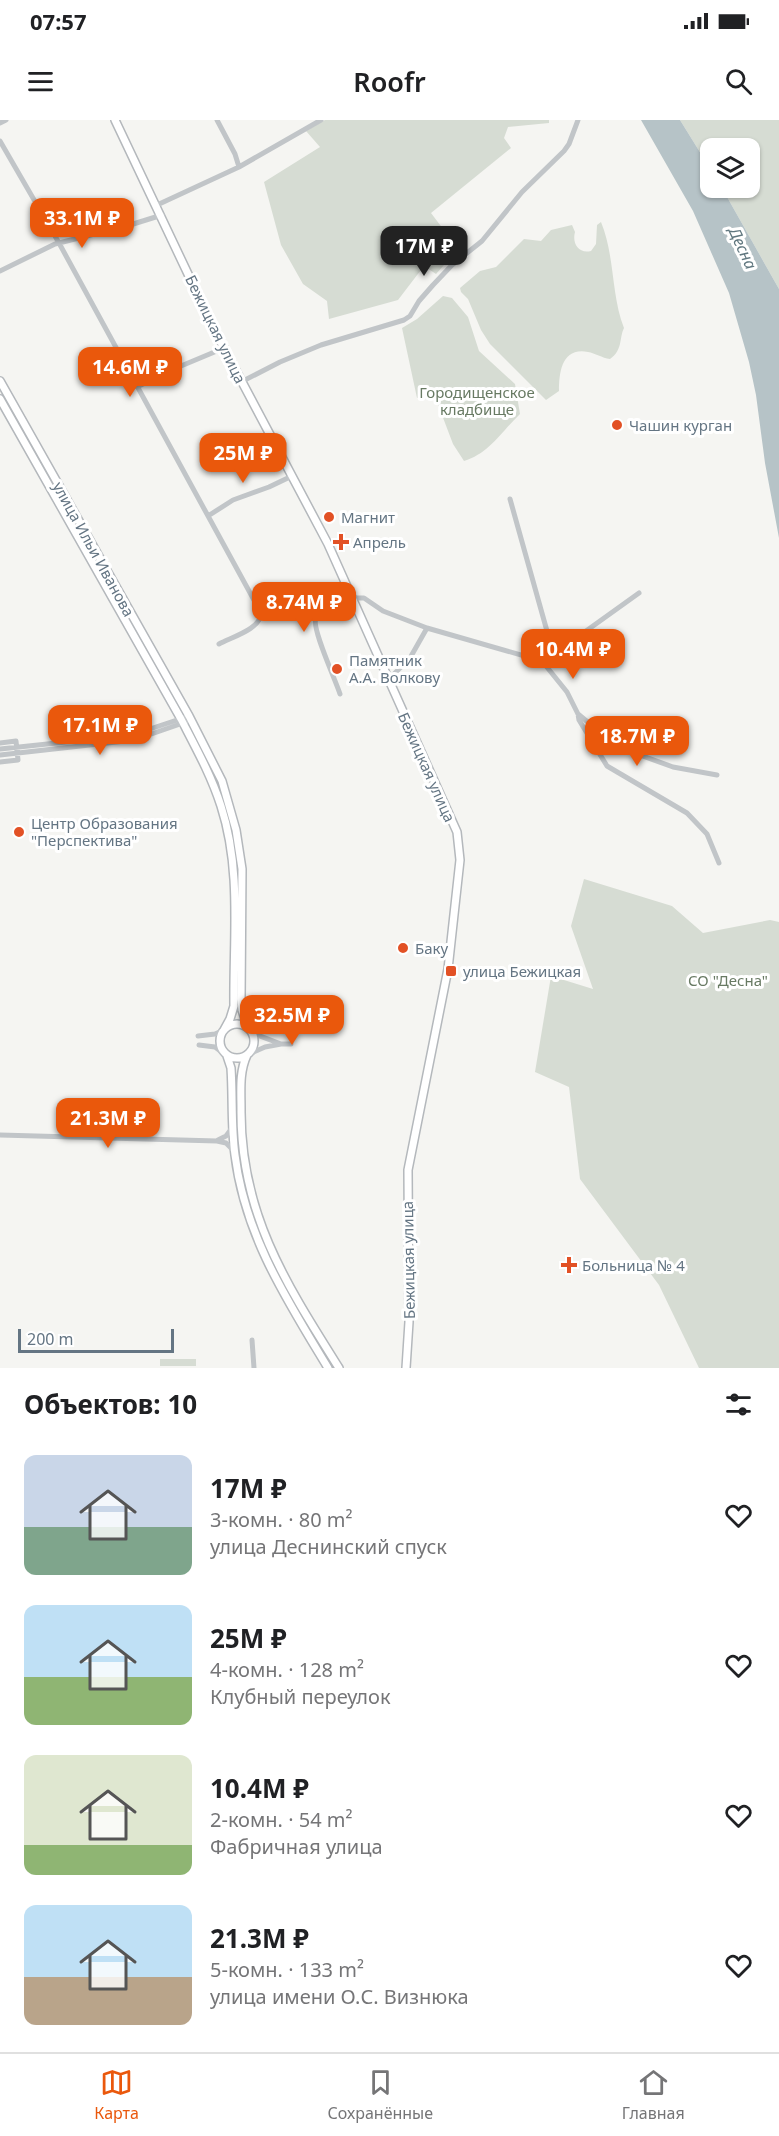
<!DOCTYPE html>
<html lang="ru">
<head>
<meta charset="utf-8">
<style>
	body { margin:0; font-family:"Noto Sans",sans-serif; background:#f6f6f6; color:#202124; height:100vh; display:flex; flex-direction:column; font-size:22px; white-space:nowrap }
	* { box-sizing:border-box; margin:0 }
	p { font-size:20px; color:#757577 }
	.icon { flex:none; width:33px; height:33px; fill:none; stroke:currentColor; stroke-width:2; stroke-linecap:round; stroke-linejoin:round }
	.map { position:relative; height:1248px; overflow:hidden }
	.sheet { display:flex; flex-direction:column; background:#fff; flex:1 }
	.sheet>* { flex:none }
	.fabs { position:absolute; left:700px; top:18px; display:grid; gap:12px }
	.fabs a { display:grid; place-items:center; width:60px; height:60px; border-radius:12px; background:#fff; box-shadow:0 2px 4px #0004; font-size:30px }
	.scale { position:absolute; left:18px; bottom:15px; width:156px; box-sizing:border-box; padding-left:6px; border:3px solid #647583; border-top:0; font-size:16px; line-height:21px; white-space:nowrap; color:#647583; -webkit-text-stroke:4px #fff; paint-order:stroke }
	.price { position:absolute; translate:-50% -51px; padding:0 14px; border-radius:12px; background:#ea580c; color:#fff; font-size:20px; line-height:39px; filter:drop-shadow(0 2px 3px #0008) }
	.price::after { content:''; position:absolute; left:50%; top:36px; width:18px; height:14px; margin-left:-9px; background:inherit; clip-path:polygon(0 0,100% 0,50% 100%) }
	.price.selected { background:#222; color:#fff }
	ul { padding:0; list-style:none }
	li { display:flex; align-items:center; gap:18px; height:150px; padding:0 24px }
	li span { display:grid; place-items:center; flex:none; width:168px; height:120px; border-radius:12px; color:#555 }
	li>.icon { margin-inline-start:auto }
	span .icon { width:72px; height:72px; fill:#fffc; stroke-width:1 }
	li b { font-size:26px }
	h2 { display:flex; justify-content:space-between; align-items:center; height:72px; padding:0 24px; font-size:26px }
	.status { display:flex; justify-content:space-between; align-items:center; height:42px; padding:0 30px; background:#fff; direction:ltr }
	.status svg { height:16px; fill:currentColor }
	header { display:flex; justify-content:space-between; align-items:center; height:78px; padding:0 24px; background:#fff; font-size:27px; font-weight:600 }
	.tab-bar { display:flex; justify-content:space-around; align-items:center; height:84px; border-top:2px solid #e0e0e0; background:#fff; font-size:16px; color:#757577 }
	.tab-bar a { display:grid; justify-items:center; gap:3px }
	.tab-bar .selected { color:#ea580c }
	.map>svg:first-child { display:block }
	.green { fill:#d6dcd3 }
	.water { fill:#b6c3c7 }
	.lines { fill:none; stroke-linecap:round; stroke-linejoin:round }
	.major-casing { stroke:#b4b8bc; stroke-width:10 }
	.minor { stroke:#c1c5c8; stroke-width:5 }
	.major { stroke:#fff; stroke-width:7 }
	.poi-dot { fill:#e25125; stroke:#fff; stroke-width:2 }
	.labels { text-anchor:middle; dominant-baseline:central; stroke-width:6; stroke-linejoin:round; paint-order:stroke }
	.street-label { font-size:15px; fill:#647583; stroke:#fff }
	.park-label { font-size:15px; fill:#687a63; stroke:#fff }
	.poi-label { font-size:15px; fill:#647583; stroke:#fff; text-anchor:start }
	.water-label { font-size:16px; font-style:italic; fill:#60777f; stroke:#fff }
</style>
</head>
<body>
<div class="status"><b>07:57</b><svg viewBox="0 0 49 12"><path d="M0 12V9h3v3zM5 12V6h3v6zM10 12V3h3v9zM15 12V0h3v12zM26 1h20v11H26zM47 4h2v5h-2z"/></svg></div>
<header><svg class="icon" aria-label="menu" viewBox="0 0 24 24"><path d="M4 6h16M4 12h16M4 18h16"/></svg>Roofr<svg class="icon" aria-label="search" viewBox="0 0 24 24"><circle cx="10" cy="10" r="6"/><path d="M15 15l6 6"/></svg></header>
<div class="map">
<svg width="779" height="1248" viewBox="0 0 779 1248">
	<rect width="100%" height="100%" fill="#f5f5f2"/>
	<path class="green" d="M325,0H549V3L508,7L504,18L511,28L431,93L462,134L444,145L436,154L424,146L398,180L329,199L327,181L303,164L281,125L264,62L320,27L306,11Z
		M680,0H779V169L722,68H750V28H711V50Z
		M601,102C615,136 611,175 624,208C619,218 623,230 610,239C602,238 595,233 588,232C562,227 559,252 559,271L546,280L490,224L481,210L468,179L461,172L460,168L480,151L496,147L524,119L541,121L551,110L572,105L575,112C572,123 578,134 591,131L596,124L597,105Z
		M443,176L452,178L468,197L479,231L515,264L520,294C502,311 489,334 464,341L453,324L434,274L417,278L402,208L417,199Z
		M584,759L672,786L703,813L770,800L779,802V1248H699L659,1165L580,1059L569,967L535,952L551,856L593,869L571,806Z
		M160,1239H196V1246H160Z"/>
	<path class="water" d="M641,0H680L711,50V68H722L779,169V418L765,343L756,275L749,242L729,173L693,91Z"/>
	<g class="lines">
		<defs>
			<path id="major" d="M115,0L215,211L328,424L457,712L460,740L448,849L408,1050L409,1202L406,1248
				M0,261L189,596L222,661L236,710L242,749L241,879L242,890L248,908
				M0,279L181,599C196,628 211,655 221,686C242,751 233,819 234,886L230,899L224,910
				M220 921a17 17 0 1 1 34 0a17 17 0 1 1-34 0Z
				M247,935C239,952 241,971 241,989C240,1093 286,1164 339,1248
				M227,936L231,948C233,977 231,1006 235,1035C245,1116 287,1180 328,1248"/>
		</defs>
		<use href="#major" class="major-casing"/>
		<path class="minor" d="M217,0L235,34L239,47
			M0,3L6,0
			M0,21L59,123L261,493C261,509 232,517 219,524
			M157,85L239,47L321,0
			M0,151L55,124L130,105L162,95
			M241,262L280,242L321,225L404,200L410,196L419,181L433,165L452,145L482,121L522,72L564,31L569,24L578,0
			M137,267L169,251L224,228
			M510,379L547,511L549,529L548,538L542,541
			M208,396L233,380L269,367L292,356
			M352,478H364L383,491L427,508L542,541L567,572L578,594L579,600L607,646L687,693L707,714L719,743
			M548,538L567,531L586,511L639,473
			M388,560L410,538L427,508
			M340,574C336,561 311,507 316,499C320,493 346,485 354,482
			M578,594L618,627L673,647L717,655
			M0,623L16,621L18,640L0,642
			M0,629L132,615L189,596
			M0,635L134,620L186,602
			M198,916L215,914L224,910
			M281,924H291
			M199,925L215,927L227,936
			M247,935L265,927L281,924L252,913
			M0,1015L217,1021L226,1023L234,1031
			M218,1020L226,1016L232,1008
			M252,1220L254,1248"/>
		<use href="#major" class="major"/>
	</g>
	<g class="poi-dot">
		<circle cx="617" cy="305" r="6"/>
		<circle cx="329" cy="397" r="6"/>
		<path d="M338 413h6v6h6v6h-6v6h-6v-6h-6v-6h6z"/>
		<circle cx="337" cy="549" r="6"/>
		<circle cx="19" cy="712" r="6"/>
		<circle cx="403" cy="828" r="6"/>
		<rect x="445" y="845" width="12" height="12" rx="3"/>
		<path d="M566 1136h6v6h6v6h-6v6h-6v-6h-6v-6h6z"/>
	</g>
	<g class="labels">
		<g class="street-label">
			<text transform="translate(216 209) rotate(64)">Бежицкая улица</text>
			<text transform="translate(94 429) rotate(61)">улица Ильи Иванова</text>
			<text transform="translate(427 647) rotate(66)">Бежицкая улица</text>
			<text transform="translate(408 1140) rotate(-91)">Бежицкая улица</text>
		</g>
		<g class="park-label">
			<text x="477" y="272">Городищенское<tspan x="477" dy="17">кладбище</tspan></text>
			<text x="728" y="860">СО "Десна"</text>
		</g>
		<g class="poi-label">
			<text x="629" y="305">Чашин курган</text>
			<text x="341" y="397">Магнит</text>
			<text x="353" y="422">Апрель</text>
			<text x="349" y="540">Памятник<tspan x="349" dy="17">А.А. Волкову</tspan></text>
			<text x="31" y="703">Центр Образования<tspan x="31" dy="17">"Перспектива"</tspan></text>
			<text x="415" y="828">Баку</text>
			<text x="463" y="851">улица Бежицкая</text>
			<text x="582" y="1145">Больница № 4</text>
		</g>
		<g class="water-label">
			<text transform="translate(743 128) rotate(65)">Десна</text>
		</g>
	</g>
</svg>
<div class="fabs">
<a><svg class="icon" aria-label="layers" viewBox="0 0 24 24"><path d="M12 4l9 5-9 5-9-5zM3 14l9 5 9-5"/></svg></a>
</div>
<div class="scale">200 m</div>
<b class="price" style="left:82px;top:129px">33.1M ₽</b>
<b class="price selected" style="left:424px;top:157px">17M ₽</b>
<b class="price" style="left:130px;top:278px">14.6M ₽</b>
<b class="price" style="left:243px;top:364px">25M ₽</b>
<b class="price" style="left:304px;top:513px">8.74M ₽</b>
<b class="price" style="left:573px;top:560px">10.4M ₽</b>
<b class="price" style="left:100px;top:636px">17.1M ₽</b>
<b class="price" style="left:637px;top:647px">18.7M ₽</b>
<b class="price" style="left:292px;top:926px">32.5M ₽</b>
<b class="price" style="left:108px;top:1029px">21.3M ₽</b>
</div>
<section class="sheet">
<h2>Объектов: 10<svg class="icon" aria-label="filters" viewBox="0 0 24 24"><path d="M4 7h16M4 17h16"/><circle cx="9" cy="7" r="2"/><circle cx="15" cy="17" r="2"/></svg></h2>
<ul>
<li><span style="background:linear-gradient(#c9d6e8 60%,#7fa58c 0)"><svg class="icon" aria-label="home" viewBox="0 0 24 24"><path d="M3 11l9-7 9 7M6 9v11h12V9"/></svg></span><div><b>17M ₽</b><p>3-комн. · 80 m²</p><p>улица Деснинский спуск</p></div><svg class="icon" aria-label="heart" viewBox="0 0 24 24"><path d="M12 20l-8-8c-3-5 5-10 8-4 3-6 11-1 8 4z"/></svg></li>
<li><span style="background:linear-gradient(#bfe0f5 60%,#8fb573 0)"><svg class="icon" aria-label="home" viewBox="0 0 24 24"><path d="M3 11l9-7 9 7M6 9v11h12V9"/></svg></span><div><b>25M ₽</b><p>4-комн. · 128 m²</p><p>Клубный переулок</p></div><svg class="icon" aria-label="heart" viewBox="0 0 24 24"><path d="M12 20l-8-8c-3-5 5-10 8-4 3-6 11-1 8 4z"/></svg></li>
<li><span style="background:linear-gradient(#dfe7d0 75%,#8fb573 0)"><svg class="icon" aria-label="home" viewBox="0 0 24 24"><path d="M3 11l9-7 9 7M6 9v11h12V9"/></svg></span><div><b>10.4M ₽</b><p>2-комн. · 54 m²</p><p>Фабричная улица</p></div><svg class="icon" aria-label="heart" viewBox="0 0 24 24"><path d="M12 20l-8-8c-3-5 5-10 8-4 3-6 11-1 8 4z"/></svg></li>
<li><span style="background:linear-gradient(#bfe0f5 60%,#b9a48a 0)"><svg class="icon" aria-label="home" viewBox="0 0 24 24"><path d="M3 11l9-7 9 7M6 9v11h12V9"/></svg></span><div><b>21.3M ₽</b><p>5-комн. · 133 m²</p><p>улица имени О.С. Визнюка</p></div><svg class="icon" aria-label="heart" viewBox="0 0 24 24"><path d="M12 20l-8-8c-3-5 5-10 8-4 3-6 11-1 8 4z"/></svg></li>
</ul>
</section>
<nav class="tab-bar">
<a class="selected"><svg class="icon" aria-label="map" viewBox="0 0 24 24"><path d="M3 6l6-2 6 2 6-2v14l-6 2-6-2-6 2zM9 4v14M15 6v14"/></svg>Карта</a>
<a><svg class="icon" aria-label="saved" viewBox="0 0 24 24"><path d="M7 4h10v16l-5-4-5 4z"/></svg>Сохранённые</a>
<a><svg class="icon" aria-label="home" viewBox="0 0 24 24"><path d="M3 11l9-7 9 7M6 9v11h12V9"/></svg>Главная</a>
</nav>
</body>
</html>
